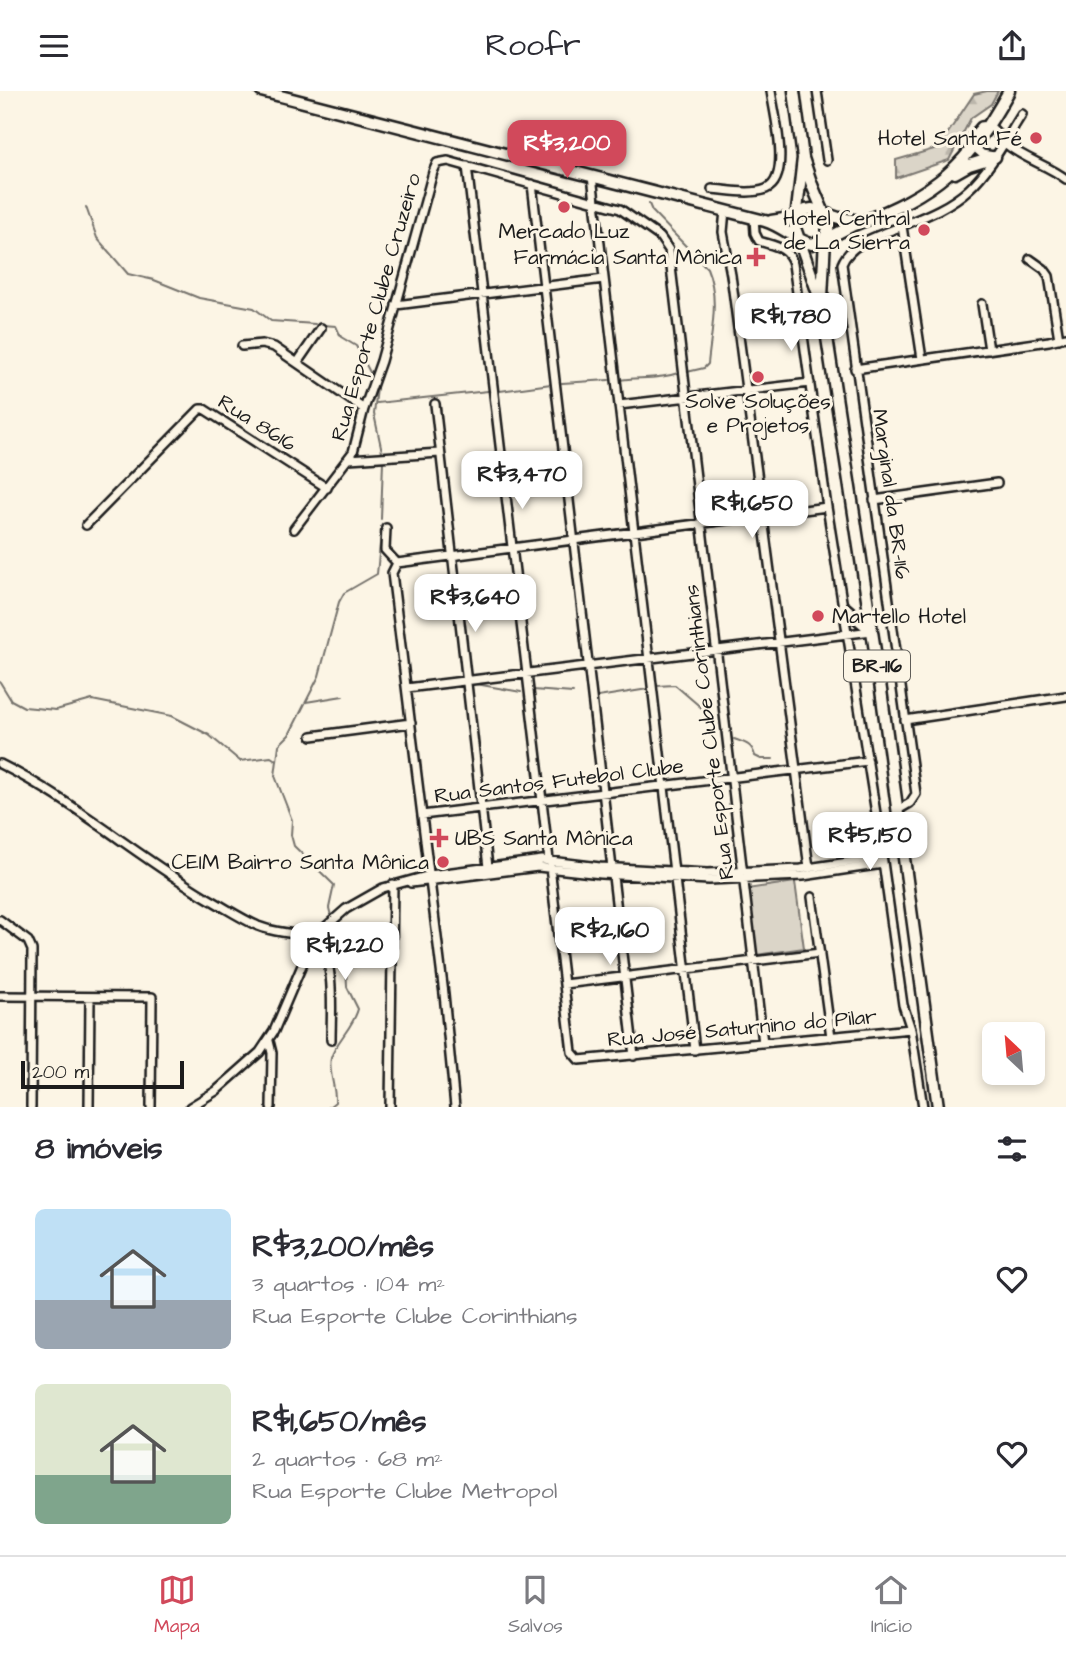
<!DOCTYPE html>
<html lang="pt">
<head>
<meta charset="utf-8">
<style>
	body { margin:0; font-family:"Architects Daughter",sans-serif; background:#f7f7f7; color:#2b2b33; height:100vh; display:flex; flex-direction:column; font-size:26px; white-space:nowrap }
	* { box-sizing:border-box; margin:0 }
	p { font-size:23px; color:#7c7c81 }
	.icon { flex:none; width:38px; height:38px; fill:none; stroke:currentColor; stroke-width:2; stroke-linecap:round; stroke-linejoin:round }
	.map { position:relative; height:1016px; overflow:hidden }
	.sheet { display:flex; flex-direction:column; background:#fff; flex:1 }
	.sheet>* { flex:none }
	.needle { width:46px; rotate:334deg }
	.tools { position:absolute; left:982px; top:931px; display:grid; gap:14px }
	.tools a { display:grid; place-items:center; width:63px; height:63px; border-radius:10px; background:#fff; box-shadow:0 4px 10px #0003; font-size:35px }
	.scale { position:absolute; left:21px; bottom:18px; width:163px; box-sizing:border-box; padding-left:7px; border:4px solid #1c1c1c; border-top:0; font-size:19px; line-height:24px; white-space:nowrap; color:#1c1c1c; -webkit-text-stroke:5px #fcf5e5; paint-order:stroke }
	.price { position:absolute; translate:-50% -60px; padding:0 16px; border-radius:14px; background:#fff; color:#222; font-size:23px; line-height:46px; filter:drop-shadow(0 2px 4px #0008) }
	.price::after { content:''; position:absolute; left:50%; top:42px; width:21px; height:16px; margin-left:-10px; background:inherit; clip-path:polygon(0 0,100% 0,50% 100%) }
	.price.active { background:#d1495b; color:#fff }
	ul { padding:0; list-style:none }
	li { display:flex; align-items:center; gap:21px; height:175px; padding:0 35px }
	li span { display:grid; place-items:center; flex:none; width:196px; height:140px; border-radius:10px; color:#555 }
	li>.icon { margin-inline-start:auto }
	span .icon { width:84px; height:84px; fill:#fffc; stroke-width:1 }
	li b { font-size:30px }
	h2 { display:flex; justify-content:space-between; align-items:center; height:84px; padding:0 35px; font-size:30px }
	header { display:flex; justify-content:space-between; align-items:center; height:91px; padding:0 35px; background:#fff; font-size:32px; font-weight:600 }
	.menu { display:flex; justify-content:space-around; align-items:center; height:98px; border-top:2px solid #e1e1e2; background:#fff; font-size:19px; color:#7c7c81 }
	.menu a { display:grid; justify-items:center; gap:4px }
	.menu .active { color:#d1495b }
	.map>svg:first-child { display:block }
	.forest { fill:url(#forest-firs); stroke:#7c7872; stroke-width:2 }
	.park { fill:#dbd5c8; stroke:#7c7872; stroke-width:2 }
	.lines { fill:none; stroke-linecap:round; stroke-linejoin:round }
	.stream { stroke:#75726c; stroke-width:2 }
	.minor-casing { stroke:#1c1c1c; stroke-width:12 }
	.highway-casing { stroke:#1c1c1c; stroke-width:15 }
	.minor { stroke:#fcf5e5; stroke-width:7 }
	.highway { stroke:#fcf5e5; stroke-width:10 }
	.poi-dot { fill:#d1495b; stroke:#fcf5e5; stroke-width:2.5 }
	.labels { text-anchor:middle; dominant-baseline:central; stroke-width:6; stroke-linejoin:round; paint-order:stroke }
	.shield { fill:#fcf5e5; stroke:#5f5d58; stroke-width:2 }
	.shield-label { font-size:19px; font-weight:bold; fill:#1c1c1c }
	.poi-label { font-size:21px; fill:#1c1c1c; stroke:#fcf5e5; text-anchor:end }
	.street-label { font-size:21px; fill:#1c1c1c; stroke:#fcf5e5 }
</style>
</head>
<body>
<header><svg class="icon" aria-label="menu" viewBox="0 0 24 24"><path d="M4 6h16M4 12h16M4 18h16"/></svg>Roofr<svg class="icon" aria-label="share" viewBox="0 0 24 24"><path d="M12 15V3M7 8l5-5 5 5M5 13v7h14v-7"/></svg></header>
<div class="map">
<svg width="1066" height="1016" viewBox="0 0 1066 1016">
	<defs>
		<pattern id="forest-firs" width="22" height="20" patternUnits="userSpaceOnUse" patternTransform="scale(1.75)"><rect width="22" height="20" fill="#dbd5c8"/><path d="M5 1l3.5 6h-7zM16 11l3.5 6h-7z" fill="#bbb6ab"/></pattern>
	</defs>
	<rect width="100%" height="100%" fill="#fcf5e5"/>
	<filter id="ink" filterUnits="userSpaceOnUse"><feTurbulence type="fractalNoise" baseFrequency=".0143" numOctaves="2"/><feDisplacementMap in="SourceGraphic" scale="14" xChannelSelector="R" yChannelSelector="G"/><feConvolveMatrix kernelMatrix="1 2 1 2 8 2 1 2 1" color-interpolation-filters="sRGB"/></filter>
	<g filter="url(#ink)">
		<path class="forest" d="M987,0H998L991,13L971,27L949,69L896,87V69L938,57L974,3Z"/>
		<path class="park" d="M795,791L804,857L756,864L747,798Z"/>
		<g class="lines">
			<path class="stream" d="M649,113L652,120L707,177C720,208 711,241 708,273L704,277L687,281
				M86,116L97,147L128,183L154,189L199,207L254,217L271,230L315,233
				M323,234L336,235L341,246L356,255L372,285
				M619,289C638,286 658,289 678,282
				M562,292L609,289
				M377,297L374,323L383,365
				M500,300L551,293
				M377,312L488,300
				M381,428L383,370
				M0,591L11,609L24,616L56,619L92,609L172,625L209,644L240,670L271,666L277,670
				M414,592H422
				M476,593L521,601
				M656,595L675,594L704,619
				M533,599L573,602
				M598,606L648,598
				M306,611L343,605
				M734,648C745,652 752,653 755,665L761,668H773
				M331,825L329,817L334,794L294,755L291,744L292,729L275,685L279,654L289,644L319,585L339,511L344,502L377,483L381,443
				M329,1016L335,1011C336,996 328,981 331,967C335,951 353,937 358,918L347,896L346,872L336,854L334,834"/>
			<defs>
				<path id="minor" d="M817,0L827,69
					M994,65L982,63L974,56L973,44L981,35C995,32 997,46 1006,53C1024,68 1048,74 1066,88
					M467,75L549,769
					M592,85L674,781
					M532,93L634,965
					M712,98C728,99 751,104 766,98C792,87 774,23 771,0
					M725,119L723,141L731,184L809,777
					M754,127L755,142L759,150C774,155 789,156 793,173L827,416L878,735L903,914L911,938L923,1016
					M902,135L922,268
					M1030,168L1044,178L1049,185L1059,248
					M982,213L989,259
					M396,214L604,188
					M242,255L262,253L274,256L364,318
					M297,272L321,237
					M855,278L1049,250L1066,246
					M435,313L488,776
					M619,314L810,292
					M349,368L440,362
					M874,409L997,392
					M86,434L200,318H204L327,397
					M386,437L385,459L397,472
					M294,438L353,361L364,318L381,270L433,81L437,72L448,70L620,118L660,146L669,159L763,952
					M397,472L392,482L444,903L455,1016
					M397,472L827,416
					M407,597L872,540
					M905,629L1066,605
					M312,645L411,632
					M0,673C75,710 139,767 211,809C227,818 242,828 258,835C276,842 297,843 316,845
					M898,719L910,712L916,703L842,173C851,150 883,144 904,134C926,125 951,115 969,98C991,78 1006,48 1022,23
					M422,724L868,670
					M550,776L572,961L579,969L911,938
					M675,788L695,959
					M411,792L538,776L601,783L709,789L803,785L883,773
					M812,806L831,946
					M0,829L28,850L32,859L31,1016
					M316,845C336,868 331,921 331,949
					M564,893L820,862
					M0,905L152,906L151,1016
					M269,950L272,962L271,1016
					M89,1016L90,906
					M190,1016L216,1000L260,961L274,940L309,858L321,840L346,818L383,797L430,784L542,769L600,776L707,782L801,778L882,766
					M390,1016L393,793"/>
				<path id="highway" d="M261,0L765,130C782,135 797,150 812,153C827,150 841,139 856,133C938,101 966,77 1009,0
					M794,0L803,67L812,94L829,134L825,147L822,207
					M803,67L795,137L822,214L881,599L938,1016
					M955,82L969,74L995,66
					M771,130L797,126L806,119L812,118L839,127L860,130
					M845,517L872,540"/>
			</defs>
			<use href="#minor" class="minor-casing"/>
			<use href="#highway" class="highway-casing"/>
			<use href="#minor" class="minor"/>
			<use href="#highway" class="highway"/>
		</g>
	</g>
	<g class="poi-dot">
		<circle cx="1036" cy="47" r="7"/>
		<circle cx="564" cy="116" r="7"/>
		<circle cx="924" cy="139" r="7"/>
		<path d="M752.5 155.5h7v7h7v7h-7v7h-7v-7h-7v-7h7z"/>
		<circle cx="758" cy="286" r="7"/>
		<circle cx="818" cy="525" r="7"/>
		<path d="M435.5 736.5h7v7h7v7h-7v7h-7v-7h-7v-7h7z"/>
		<circle cx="443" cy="771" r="7"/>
	</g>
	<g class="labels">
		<rect class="shield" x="844" y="559.5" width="66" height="31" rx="5"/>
		<g class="shield-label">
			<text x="877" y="575">BR-116</text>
		</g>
		<g class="poi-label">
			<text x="1022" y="47">Hotel Santa Fé</text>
			<text x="910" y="127">Hotel Central<tspan x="910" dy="24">de La Sierra</tspan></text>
			<text x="564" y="140" text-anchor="middle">Mercado Luz</text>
			<text x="742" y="166">Farmácia Santa Mônica</text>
			<text x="758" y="310" text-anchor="middle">Solve Soluções<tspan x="758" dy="24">e Projetos</tspan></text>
			<text x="832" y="525" text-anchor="start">Martello Hotel</text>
			<text x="455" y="747" text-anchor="start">UBS Santa Mônica</text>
			<text x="429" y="771">CEIM Bairro Santa Mônica</text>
		</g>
		<g class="street-label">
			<text transform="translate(376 216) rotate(-74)">Rua Esporte Clube Cruzeiro</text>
			<text transform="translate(257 332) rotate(32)">Rua 8616</text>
			<text transform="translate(891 403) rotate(82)">Marginal da BR-116</text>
			<text transform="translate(709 641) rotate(-97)">Rua Esporte Clube Corinthians</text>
			<text transform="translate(559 690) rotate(-7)">Rua Santos Futebol Clube</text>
			<text transform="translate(742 937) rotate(-5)">Rua José Saturnino do Pilar</text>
		</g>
	</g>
</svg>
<div class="tools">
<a><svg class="needle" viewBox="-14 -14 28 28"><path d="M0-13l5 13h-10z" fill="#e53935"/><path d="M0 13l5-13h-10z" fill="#7c7c81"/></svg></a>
</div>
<div class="scale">200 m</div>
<b class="price active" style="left:567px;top:89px">R$3,200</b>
<b class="price" style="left:791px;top:262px">R$1,780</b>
<b class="price" style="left:522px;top:420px">R$3,470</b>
<b class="price" style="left:752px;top:449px">R$1,650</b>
<b class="price" style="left:475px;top:543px">R$3,640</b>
<b class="price" style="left:870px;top:781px">R$5,150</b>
<b class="price" style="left:610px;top:876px">R$2,160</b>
<b class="price" style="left:345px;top:891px">R$1,220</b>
</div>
<section class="sheet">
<h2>8 imóveis<svg class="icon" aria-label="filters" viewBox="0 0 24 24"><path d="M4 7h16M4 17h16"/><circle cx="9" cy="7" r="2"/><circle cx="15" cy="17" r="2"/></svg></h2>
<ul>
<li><span style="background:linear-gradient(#bfe0f5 65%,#9aa5b1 0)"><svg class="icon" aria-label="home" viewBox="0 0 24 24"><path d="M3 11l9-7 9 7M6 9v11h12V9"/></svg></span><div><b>R$3,200/mês</b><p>3 quartos · 104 m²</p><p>Rua Esporte Clube Corinthians</p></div><svg class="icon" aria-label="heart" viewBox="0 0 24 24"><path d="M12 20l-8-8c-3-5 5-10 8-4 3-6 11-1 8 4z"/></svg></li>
<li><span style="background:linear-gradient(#dfe7d0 65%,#7fa58c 0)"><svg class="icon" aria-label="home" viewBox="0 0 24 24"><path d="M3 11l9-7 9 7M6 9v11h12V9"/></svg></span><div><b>R$1,650/mês</b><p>2 quartos · 68 m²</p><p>Rua Esporte Clube Metropol</p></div><svg class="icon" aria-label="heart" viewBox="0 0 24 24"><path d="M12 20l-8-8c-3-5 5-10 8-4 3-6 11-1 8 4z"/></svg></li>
</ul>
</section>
<nav class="menu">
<a class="active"><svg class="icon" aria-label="map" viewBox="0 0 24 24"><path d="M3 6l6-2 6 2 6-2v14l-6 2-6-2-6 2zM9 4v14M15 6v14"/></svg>Mapa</a>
<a><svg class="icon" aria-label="saved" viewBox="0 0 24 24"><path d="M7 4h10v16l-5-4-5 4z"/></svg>Salvos</a>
<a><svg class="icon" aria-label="home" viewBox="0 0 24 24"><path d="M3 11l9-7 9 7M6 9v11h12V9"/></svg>Início</a>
</nav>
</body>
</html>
